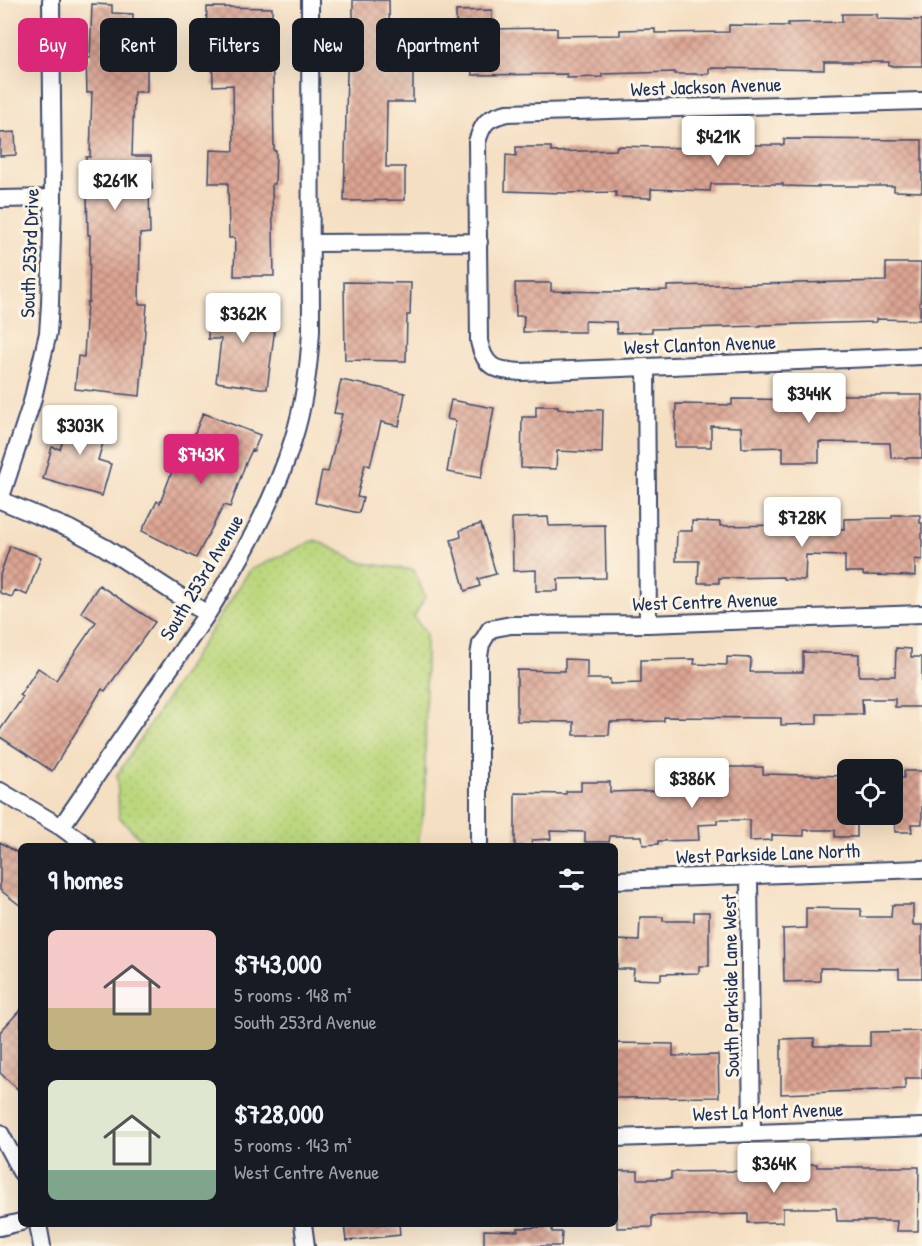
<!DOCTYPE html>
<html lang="en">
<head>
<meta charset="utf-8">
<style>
	body { margin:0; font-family:"Patrick Hand",sans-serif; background:#20242c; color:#f1f3f6; height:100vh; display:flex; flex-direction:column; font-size:22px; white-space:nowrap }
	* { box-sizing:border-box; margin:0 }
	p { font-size:20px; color:#9ea1a6 }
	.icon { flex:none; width:33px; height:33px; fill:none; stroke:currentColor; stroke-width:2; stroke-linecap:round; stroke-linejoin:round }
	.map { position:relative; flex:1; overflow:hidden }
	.details { position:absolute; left:18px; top:843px; width:600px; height:384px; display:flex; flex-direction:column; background:#171b24; border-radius:9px; box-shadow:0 6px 24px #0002 }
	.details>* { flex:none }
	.banner { position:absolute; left:18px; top:18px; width:600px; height:54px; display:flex; gap:12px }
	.buttons { position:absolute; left:837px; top:759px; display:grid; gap:12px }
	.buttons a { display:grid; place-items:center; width:66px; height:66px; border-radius:9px; background:#171b24; box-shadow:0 6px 24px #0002; font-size:30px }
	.price { position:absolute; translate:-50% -51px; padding:0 14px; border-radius:6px; background:#fff; color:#222; font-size:20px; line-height:39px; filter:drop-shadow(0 2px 3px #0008) }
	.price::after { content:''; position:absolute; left:50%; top:36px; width:18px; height:14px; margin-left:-9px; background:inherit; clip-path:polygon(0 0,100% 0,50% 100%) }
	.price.current { background:#db2777; color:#fff }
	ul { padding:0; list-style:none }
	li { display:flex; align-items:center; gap:18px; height:150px; padding:0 30px }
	li span { display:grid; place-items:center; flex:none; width:168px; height:120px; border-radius:9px; color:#555 }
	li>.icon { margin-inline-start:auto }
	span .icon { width:72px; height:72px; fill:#fffc; stroke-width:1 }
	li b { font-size:26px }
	h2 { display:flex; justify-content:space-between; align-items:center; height:72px; padding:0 30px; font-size:26px }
	.tag { padding:0 21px; border-radius:9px; background:#171b24; box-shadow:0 6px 24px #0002; font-size:21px; line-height:54px }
	.tag.current { background:#db2777; color:#fff }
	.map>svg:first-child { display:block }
	.grass { fill:url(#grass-dots); stroke:#6b836e; stroke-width:1.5 }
	.building { fill:url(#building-cross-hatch) }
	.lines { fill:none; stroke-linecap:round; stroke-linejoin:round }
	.street-casing { stroke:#3c496d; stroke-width:20 }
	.street { stroke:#fff; stroke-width:16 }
	.labels { text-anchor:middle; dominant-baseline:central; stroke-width:6; stroke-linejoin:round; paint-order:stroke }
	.street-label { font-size:20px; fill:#1b2f5e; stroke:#fcf5e5 }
</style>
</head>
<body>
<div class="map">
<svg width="922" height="1246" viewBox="0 0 922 1246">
	<defs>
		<pattern id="grass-dots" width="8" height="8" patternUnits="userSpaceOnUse" patternTransform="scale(1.5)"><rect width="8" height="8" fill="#bbd77d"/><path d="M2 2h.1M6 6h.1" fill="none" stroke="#a0b96e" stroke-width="1.8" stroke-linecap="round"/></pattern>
		<pattern id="building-cross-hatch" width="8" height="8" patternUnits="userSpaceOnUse" patternTransform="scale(1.5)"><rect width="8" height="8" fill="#dca492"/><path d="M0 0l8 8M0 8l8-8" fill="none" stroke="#b2867a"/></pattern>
	</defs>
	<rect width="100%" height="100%" fill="#fcf5e5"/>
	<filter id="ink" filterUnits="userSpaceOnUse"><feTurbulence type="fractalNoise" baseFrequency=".0167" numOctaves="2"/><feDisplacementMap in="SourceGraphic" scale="12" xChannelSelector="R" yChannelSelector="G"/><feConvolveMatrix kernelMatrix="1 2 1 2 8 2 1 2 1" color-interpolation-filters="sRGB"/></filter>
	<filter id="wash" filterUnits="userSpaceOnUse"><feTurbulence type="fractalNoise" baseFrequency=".008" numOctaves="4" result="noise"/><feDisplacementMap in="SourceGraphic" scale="24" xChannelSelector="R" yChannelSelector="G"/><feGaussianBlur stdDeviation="1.35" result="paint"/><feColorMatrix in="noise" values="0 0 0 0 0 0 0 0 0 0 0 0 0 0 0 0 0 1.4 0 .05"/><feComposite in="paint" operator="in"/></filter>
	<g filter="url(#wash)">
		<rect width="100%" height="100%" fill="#f5dfc2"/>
		<path class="grass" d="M315,540L363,563L414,570L425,597L414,617L426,634L425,802L418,846H147L119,817L117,775L250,570Z"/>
		<g id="blocks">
			<path class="building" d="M353,0H389L390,70H413V102H387L386,167H405V200L344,201L348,29H353Z
				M92,4L112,5V13L133,14L132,58H147V92H134L132,156H151L152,189H149L150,233L140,234L139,304H147L140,396L75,389L78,356L84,357L87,302H89L90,235H88L86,157H90L92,92L87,93L86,58H90Z
				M207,7L272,8L274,151H276L275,184H272L274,276H234L235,238H229L228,183H209L210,150L234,151L233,85L213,86L212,40H206Z
				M492,10V29L557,28V36L620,35V30L655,29V33L729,32V25L788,26V23L842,22V14H877V19L922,20V66H889V62H824V70L709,68V74H675V72L602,74V77L567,78V74L472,75L471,62L457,63L456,11Z
				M15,132L16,155L0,156V133Z
				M784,139L922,140V192L894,191V186H819V187L783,186V184H711L710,191L651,189V198L616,197V192L563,193L505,191L506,155L516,156V147H551V152L616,150L617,146L724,149V145H784Z
				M886,263H921L920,320L876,319V322L760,325V326L652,329V332L617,333L616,322L585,321V332H523L524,316H516L515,283H551V291L616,292L667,290V286L886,281Z
				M344,282L411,283L410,315H407L406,361L345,360Z
				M209,306L275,308L274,335L267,389L216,382L221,339H208Z
				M341,380L405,393L399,426L381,422L370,466L365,464L357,497L363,498L359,513L315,503L322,471L328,472L342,414L334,413Z
				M840,395H922V458H891L890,443L819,442V462H783V447L742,448L741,427L711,426V447H675L676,404L732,405V399L840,400Z
				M451,400L494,408L481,478L447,472L456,421L447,419Z
				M536,406H558V409L603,410L602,453L557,451L556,469L521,468L522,417H536Z
				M72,412L109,422L98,460L111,464L102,496L43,479L52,447L60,449Z
				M203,413L260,435L254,451L252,450L245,465L230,507L224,505L196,558L142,531L157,501L160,503L179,453L186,455Z
				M892,515H920V523H922V560L915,559V576L863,575V572H845V556L806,555L805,580L783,579V577L719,578V583H698L699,561H676L677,531H692V521L720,522V526L785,525V518L812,519V528L844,529V519L892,518Z
				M548,517L549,526L605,525L606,578L558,579V591H536V570L513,571L512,518Z
				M481,524L496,574L478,579L480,586L465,591L451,540L461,537L460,530Z
				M10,546L41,557L27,595L15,590L12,597L0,593V575Z
				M99,585L155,622L105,691L102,689L52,771L0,737V730L23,697L20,695L38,668L56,680L96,622L81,612Z
				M896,648L911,649V657H922V707H895V699H862L863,714H817V724L781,725V718L664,717V721L610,722L609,735H574V722L517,721V670L565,671V659L587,660V679H610V684L641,683V660L695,659L694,664L727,665V657L751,658L750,672H803V652L859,654V676H895Z
				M726,767H763V774L848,776V814H857V837H835V830H804V836L772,835V840L750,841V820H717V824L698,825L699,840L658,841V844L643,845L642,836H610L609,842H585V832L550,831L551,839L532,840V846H515V793L566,794V791H581V782H610V792L673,790V780L727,779Z
				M904,771H922V824H911L912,832H895L894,779L904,778Z
				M0,842L21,855V906L0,890Z
				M892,905H913V925H922V978H899V969L820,968V981L784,982L783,929L806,928V908L861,909V917H891Z
				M694,912H709V966H699V973L661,974V980L633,979L634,969H617L618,940L639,941L640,917H663V921H694Z
				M21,1009V1092L0,1073V1032Z
				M922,1031V1078H905V1089L781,1094V1039L814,1038V1046H870V1032Z
				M615,1043L673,1044V1056L718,1055L719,1097L615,1098Z
				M795,1164H817V1167H919L918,1231H896L897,1221H837L836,1208H783V1222L748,1223V1214L652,1216V1227L617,1228V1171H638V1179H671V1172L747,1171V1169L795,1168Z
				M344,1224H399L400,1235L346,1241Z
				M552,1227V1232H562L561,1246H484V1230L518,1231V1228Z"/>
		</g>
	</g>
	<g filter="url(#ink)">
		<use href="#blocks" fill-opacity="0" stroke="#3c496d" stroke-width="1.5"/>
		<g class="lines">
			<defs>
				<path id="street" d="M922,101L507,113C487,118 483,122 477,142L479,341C485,368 494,370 521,372L922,356
					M0,199L53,198
					M312,243L479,242
					M646,367L648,624
					M0,500L32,402L48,333L50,304L53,198L51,0
					M0,500L70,529L104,547L207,614
					M0,791L61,827L87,846
					M61,827L207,614C241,559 274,502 293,440C304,405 309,368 311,331L310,0
					M479,846V656L481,644L490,629L511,625L648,624L922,614
					M749,875L752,1133
					M615,880L922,869
					M0,1133L21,1172
					M615,1138L922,1127
					M38,1224L42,1246
					M303,1224L306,1246
					M0,1227L21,1222"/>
			</defs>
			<use href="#street" class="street-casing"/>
			<use href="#street" class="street"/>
		</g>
	</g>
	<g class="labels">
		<g class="street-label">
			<text transform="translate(706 86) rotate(-2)">West Jackson Avenue</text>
			<text transform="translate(29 253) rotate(-88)">South 253rd Drive</text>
			<text transform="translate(700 344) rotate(-2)">West Clanton Avenue</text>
			<text transform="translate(201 577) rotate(-59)">South 253rd Avenue</text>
			<text transform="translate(705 601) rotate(-2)">West Centre Avenue</text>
			<text transform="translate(768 853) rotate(-2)">West Parkside Lane North</text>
			<text transform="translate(730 986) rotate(-91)">South Parkside Lane West</text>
			<text transform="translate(768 1111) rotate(-2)">West La Mont Avenue</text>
		</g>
	</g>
</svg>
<div class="buttons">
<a><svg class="icon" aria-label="locate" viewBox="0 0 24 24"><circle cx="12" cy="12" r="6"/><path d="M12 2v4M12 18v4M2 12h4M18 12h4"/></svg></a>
</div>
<b class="price" style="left:718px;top:167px">$421K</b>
<b class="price" style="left:115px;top:211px">$261K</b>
<b class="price" style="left:243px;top:344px">$362K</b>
<b class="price" style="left:809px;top:424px">$344K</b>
<b class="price" style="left:80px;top:456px">$303K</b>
<b class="price current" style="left:201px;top:485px">$743K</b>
<b class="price" style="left:802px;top:548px">$728K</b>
<b class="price" style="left:692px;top:809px">$386K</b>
<b class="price" style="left:774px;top:1194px">$364K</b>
<div class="banner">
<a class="tag current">Buy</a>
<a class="tag">Rent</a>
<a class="tag">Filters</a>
<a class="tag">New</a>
<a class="tag">Apartment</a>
</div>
<section class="details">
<h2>9 homes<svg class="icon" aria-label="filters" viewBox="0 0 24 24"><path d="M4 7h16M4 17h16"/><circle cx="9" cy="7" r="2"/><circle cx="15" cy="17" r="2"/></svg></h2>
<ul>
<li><span style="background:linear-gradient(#f6c9c9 65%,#c2b280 0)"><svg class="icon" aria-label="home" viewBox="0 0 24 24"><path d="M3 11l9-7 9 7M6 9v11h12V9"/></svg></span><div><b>$743,000</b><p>5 rooms · 148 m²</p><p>South 253rd Avenue</p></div></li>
<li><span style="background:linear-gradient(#dfe7d0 75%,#7fa58c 0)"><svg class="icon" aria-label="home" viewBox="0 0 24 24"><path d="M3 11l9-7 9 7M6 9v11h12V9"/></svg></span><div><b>$728,000</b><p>5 rooms · 143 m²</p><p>West Centre Avenue</p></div></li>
</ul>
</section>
</div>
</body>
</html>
